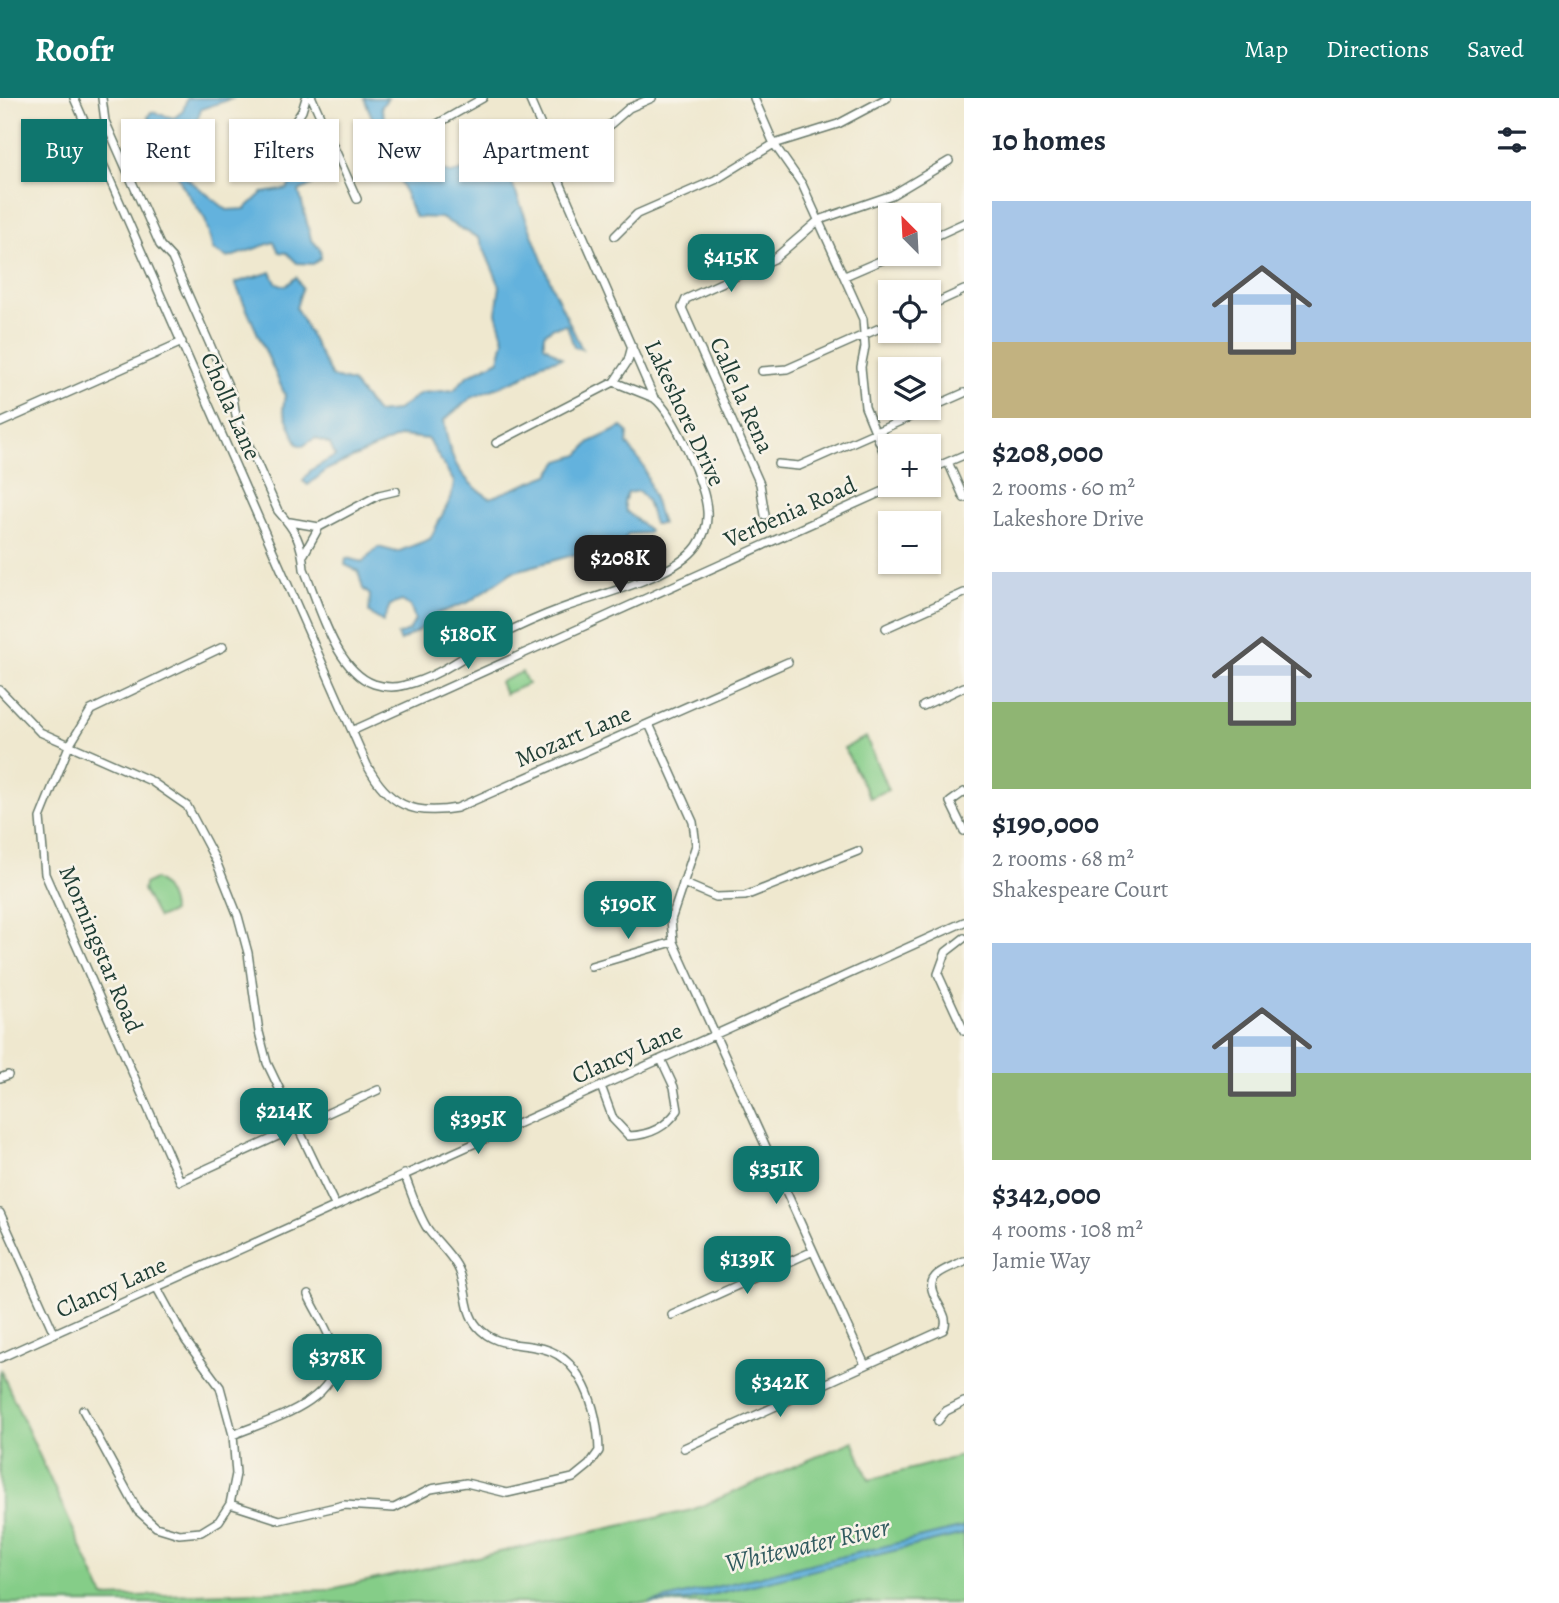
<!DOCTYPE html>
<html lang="en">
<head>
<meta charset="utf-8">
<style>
	body { margin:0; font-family:Alegreya,serif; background:#f2f2f3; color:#1f2937; height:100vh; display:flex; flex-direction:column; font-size:26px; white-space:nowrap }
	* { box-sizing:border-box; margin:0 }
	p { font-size:23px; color:#747a83 }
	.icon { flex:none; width:38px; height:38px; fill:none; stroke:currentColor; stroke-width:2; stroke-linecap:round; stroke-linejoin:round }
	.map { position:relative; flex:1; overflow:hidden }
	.drawer { display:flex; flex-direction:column; background:#fff; width:595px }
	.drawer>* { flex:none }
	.banner { position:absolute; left:21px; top:21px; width:665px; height:63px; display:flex; gap:14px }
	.needle { width:46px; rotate:336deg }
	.tools { position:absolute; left:878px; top:105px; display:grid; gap:14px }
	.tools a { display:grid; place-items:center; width:63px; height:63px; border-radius:0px; background:#fff; box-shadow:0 2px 5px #0004; font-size:35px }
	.price { position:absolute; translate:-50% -60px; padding:0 16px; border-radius:14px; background:#0f766e; color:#fff; font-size:23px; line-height:46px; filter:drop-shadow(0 2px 4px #0008) }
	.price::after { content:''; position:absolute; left:50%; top:42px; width:21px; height:16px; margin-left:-10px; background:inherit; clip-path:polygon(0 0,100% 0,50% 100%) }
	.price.active { background:#222; color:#fff }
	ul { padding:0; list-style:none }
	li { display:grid; align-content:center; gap:14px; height:371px; padding:0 28px }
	li span { display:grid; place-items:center; height:217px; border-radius:0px; color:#555 }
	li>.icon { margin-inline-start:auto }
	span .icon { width:126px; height:126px; fill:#fffc; stroke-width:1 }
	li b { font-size:30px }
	h2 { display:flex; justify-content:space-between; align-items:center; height:84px; padding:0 28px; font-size:30px }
	.tag { padding:0 24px; border-radius:0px; background:#fff; box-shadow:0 2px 5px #0004; font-size:24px; line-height:63px }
	.tag.active { background:#0f766e; color:#fff }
	header { display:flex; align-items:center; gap:42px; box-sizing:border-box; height:98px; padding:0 35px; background:#0f766e; color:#fff }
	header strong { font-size:33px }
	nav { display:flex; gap:38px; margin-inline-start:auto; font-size:24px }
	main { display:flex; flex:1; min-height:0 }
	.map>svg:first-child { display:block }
	.green { fill:#85cd88; stroke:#52855e; stroke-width:2 }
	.water { fill:#64b2dd; stroke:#427888; stroke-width:2 }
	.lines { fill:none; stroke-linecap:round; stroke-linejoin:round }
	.minor-casing { stroke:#68796a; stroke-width:10 }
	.minor { stroke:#fff; stroke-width:7 }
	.labels { text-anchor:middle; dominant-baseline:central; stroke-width:5; stroke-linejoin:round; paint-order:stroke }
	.street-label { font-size:24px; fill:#1f3d34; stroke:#f7f3e8 }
	.water-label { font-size:26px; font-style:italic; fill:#305a5e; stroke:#f7f3e8 }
</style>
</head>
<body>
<header>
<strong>Roofr</strong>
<nav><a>Map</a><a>Directions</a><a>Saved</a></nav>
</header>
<main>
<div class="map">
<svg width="964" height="1505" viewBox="0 0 964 1505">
	<rect width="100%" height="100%" fill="#f7f3e8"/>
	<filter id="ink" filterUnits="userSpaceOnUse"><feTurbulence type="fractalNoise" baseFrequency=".0143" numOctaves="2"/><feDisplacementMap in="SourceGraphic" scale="14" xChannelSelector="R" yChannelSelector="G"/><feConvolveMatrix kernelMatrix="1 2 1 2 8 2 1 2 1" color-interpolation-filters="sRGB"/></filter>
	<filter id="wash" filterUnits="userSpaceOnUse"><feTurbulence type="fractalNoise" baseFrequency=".00686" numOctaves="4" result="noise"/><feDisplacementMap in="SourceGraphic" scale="28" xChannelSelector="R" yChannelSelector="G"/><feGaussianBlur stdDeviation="1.57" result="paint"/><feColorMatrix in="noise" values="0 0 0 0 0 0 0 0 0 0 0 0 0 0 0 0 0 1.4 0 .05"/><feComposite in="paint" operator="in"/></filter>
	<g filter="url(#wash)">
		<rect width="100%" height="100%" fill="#efe8cf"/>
		<path class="green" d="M522,574L528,586L505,596L500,584Z
			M866,639L888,692L870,700L844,650Z
			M155,781C165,787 172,802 172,814L158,820L143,792L144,786Z
			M0,1271L104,1499L326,1492L692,1412L853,1343L869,1382L964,1357V1505H0Z"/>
		<path class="water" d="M187,0H234L201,11L187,51L184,78L227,112L245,111L262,95L287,91L293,80L330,66L335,75L299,93L311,141L320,151L321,160L313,166L297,165L287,155L279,154L274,144L228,160L213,152L205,121L182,87L166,47L148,19L151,14L174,20L183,13Z
			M364,0H388L381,9L391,41L383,46Z
			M498,49L555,195L582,251L574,249L567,227L554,229L544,236V247L562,260L542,265L523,279L471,300L444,322C449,359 458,381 490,400L549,377L559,363L579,357L590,344L622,329L628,334L627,346L644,369L662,426H654L647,403L639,393L628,395L624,403L626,413L649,432L648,435L628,436L624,443L512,474L469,504L436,516L431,525L400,543L397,537L409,533L415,522L411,509L402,503L390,507L383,524L369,515L370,497L363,491L358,473L345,467L346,460L363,464L378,449L397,454L430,441L451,400L454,384L428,341L401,338L328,371L308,387L303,383L311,372L335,358L330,346L315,340L303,348L297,346L283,311L285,297L235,185L271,174L276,185L286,188L296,179L302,190L296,210L332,279L352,284L377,315L396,313L421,295L454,292L467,278L499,262L504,242L496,215L500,188L479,140L441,120L415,119C406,102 404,86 393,70L396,68L415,82L443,72L452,76L468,70L477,59L480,60L474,73L478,83L487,88L498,83L503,76L493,50Z
			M964,1429V1436L686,1503L649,1505Z"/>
	</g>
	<g filter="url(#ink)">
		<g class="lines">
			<defs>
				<path id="minor" d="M74,0L367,667C388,707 413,718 457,710L788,564
					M102,0L105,23L160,147L172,160L233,299L236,318L278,413C295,432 302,444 304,471C319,506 335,572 374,586C383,589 395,590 405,587C436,580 463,559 490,543C512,531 539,519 563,510C598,497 675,479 697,448C704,438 708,426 707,413C706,388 674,315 654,300L544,48L542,30L529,0
					M312,0L357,101
					M754,0L774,46L802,86L863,221L865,249L861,269L865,309L891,372
					M437,26L483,0
					M605,31L629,10L652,0
					M289,33L302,13L306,0
					M241,53L257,43L322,23
					M615,138L637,116L715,82L774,46L838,26L887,0
					M929,141L964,125
					M845,178L896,156
					M929,208L964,192
					M762,273L787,271L891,225
					M614,284L654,300
					M0,325L182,244
					M496,345L614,284L628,263L632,248
					M948,364L964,400
					M778,366L799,368L964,295
					M929,372L964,357
					M765,417L760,386L682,210L686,201L774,161L819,122L892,97L949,63
					M290,424L319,429
					M304,456L319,429L379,397L396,393
					M886,530L964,495
					M223,549L91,612L69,648L40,720L45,776L180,1083L378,992
					M0,592L40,634L151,683L187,708L216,763L238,818L248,855L259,934L267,965L335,1107
					M923,608L964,589
					M649,626L693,724L696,747L671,822L673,844L865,1267
					M354,632L897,387
					M964,694L950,704L964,733
					M683,785L716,799L745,798L858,753
					M964,840L946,854L938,876L964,933
					M591,868L673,844
					M0,980L8,977
					M601,988L613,1021L629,1038C651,1037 666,1029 678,1012L674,989L661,961
					M0,1115L54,1235
					M672,1217L811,1154
					M0,1260L964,824
					M83,1312L138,1413L156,1429L179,1436L201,1434L219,1423L230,1406L236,1376L233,1337L220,1289L186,1243L157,1190
					M938,1323L946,1313L964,1304
					M233,1337C268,1322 341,1304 335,1256C332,1238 316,1214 308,1197
					M684,1350L943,1232C955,1215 917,1192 938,1176C946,1170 956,1167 964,1163
					M230,1406L280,1422L344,1407L394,1410L431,1391L466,1385L507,1395L573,1380L589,1367L599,1353C598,1313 583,1255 535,1249C512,1245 493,1247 477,1228C463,1211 468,1186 457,1168C449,1154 436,1143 427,1130C417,1114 411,1093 404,1076"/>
			</defs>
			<use href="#minor" class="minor-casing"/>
			<use href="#minor" class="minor"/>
		</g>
	</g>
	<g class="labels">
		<g class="street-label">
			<text transform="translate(742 297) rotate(66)">Calle la Rena</text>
			<text transform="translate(231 308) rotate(66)">Cholla Lane</text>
			<text transform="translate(685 315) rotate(65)">Lakeshore Drive</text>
			<text transform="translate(790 414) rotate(-24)">Verbenia Road</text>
			<text transform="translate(573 638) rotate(-23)">Mozart Lane</text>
			<text transform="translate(101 851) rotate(67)">Morningstar Road</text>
			<text transform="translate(627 955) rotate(-24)">Clancy Lane</text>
			<text transform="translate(111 1189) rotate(-24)">Clancy Lane</text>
		</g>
		<g class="water-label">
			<text transform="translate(807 1447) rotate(-13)">Whitewater River</text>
		</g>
	</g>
</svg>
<div class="tools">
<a><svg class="needle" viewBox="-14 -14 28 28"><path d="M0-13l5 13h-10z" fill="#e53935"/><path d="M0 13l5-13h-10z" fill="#747a83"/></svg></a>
<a><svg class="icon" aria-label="locate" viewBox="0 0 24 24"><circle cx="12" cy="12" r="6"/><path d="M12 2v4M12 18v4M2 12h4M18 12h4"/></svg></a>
<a><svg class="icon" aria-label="layers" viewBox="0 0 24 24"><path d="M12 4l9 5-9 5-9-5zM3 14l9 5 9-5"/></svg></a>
<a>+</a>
<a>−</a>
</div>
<b class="price" style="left:731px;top:196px">$415K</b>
<b class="price active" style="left:620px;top:497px">$208K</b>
<b class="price" style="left:468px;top:573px">$180K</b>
<b class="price" style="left:628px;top:843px">$190K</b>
<b class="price" style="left:284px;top:1050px">$214K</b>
<b class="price" style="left:478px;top:1058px">$395K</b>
<b class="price" style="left:776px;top:1108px">$351K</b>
<b class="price" style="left:747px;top:1198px">$139K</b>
<b class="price" style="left:337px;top:1296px">$378K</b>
<b class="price" style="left:780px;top:1321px">$342K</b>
<div class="banner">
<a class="tag active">Buy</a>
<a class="tag">Rent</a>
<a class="tag">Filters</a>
<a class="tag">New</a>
<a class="tag">Apartment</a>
</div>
</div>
<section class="drawer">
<h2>10 homes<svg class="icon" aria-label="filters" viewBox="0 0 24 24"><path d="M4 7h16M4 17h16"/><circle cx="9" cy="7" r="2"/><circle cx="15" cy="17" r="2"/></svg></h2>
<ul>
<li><span style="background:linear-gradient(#a9c7e8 65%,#c2b280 0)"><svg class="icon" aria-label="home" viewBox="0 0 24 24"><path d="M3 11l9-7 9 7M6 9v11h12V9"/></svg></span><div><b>$208,000</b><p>2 rooms · 60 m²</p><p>Lakeshore Drive</p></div></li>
<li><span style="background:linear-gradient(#c9d6e8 60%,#8fb573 0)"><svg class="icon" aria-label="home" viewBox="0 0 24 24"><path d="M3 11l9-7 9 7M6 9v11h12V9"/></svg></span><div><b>$190,000</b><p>2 rooms · 68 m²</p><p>Shakespeare Court</p></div></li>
<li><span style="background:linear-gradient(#a9c7e8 60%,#8fb573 0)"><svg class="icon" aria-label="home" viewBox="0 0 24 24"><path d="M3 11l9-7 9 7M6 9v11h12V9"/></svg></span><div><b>$342,000</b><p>4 rooms · 108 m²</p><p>Jamie Way</p></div></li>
</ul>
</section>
</main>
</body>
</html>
